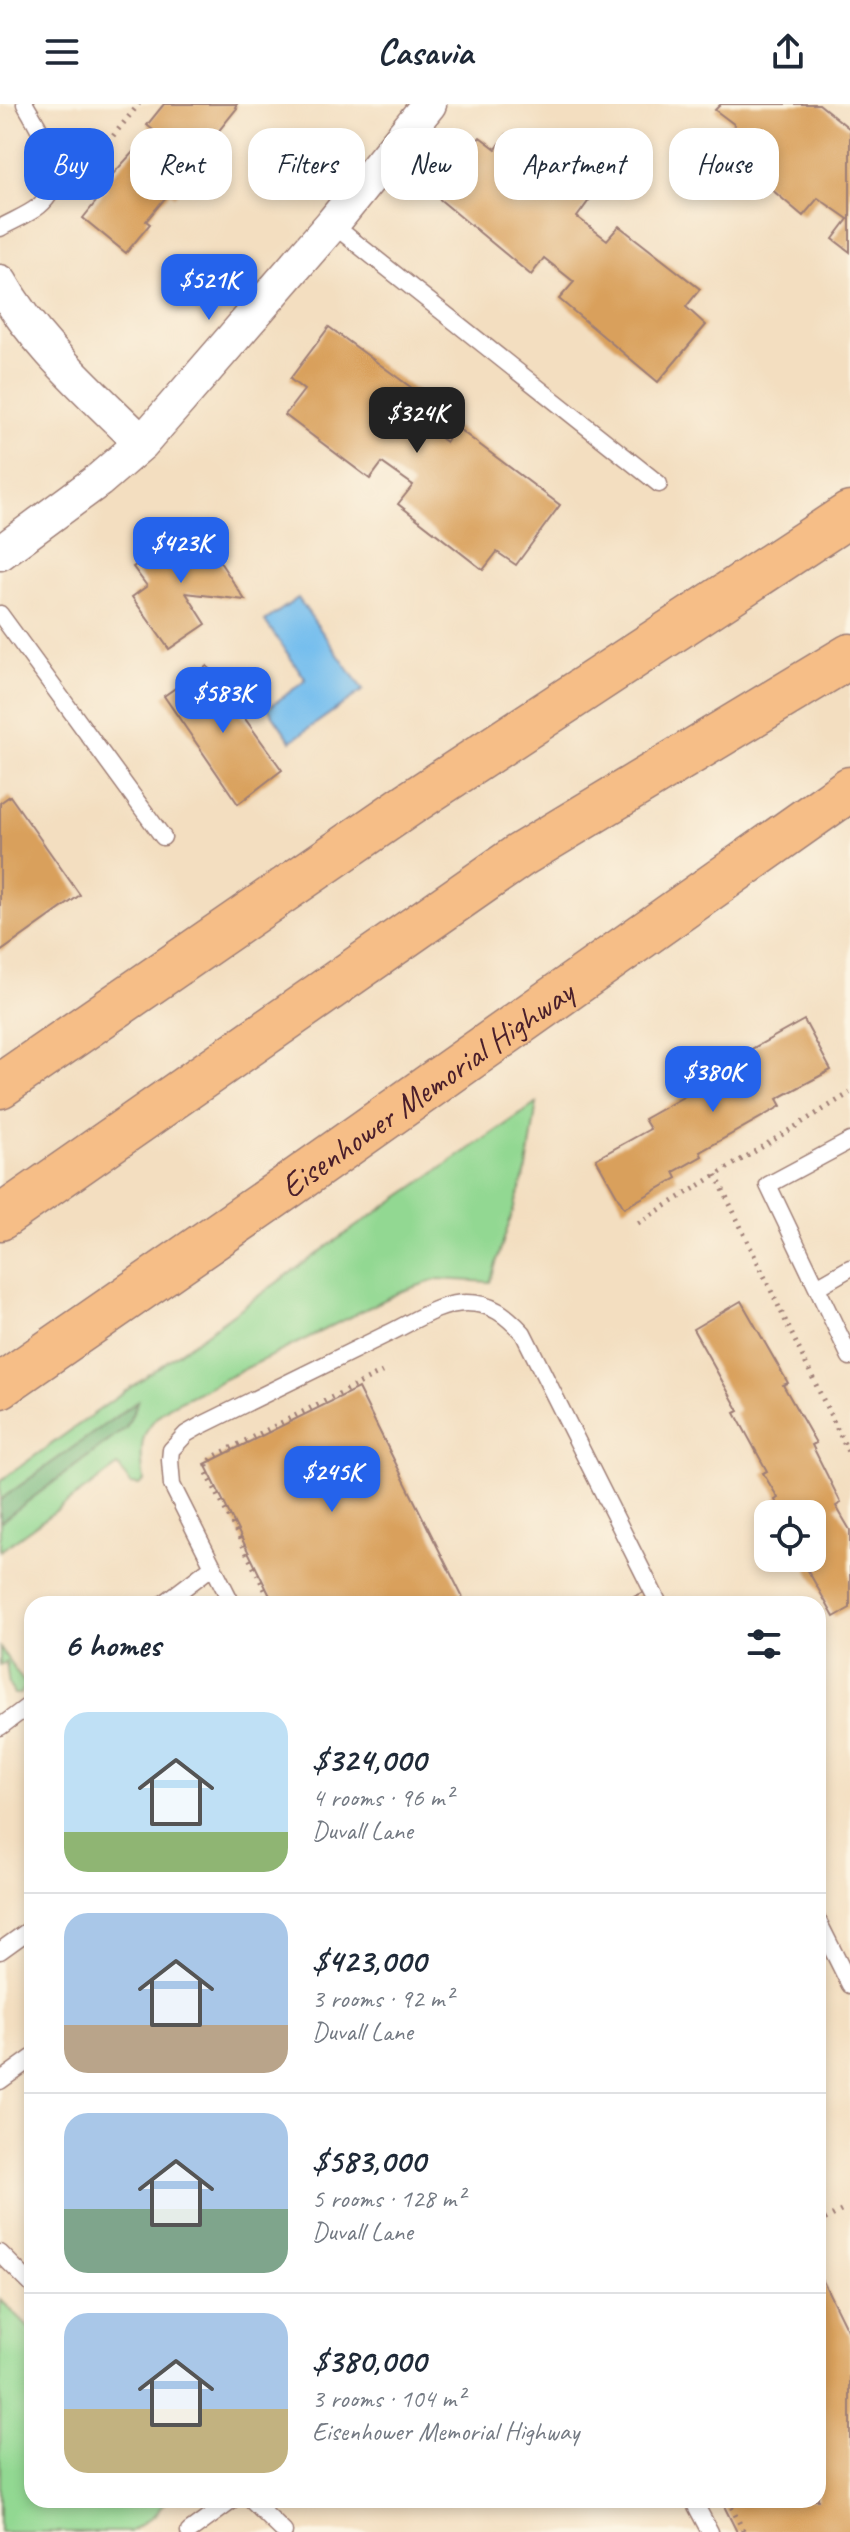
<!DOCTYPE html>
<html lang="en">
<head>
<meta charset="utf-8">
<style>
	body { margin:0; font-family:Caveat,sans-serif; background:#f2f2f3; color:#1f2937; height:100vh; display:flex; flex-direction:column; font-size:30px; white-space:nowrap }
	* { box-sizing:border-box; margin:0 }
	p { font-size:26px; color:#747a83 }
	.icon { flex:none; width:44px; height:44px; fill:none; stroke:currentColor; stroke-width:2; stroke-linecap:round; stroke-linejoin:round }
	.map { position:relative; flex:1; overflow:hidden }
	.sheet { position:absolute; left:24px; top:1492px; width:802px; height:912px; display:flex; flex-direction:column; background:#fff; border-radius:24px; box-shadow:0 4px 12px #0003 }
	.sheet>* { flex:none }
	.hud { position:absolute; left:24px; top:24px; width:802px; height:72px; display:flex; gap:16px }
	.fabs { position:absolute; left:754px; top:1396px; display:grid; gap:16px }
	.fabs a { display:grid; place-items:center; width:72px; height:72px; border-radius:16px; background:#fff; box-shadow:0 4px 12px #0003; font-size:40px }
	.price { position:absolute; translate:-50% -68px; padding:0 18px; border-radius:16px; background:#2563eb; color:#fff; font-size:26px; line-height:52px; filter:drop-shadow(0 2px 4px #0008) }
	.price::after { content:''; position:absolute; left:50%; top:48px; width:24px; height:18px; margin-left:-12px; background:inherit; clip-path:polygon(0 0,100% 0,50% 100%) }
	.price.current { background:#222; color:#fff }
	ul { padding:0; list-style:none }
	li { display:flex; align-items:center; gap:24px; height:200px; padding:0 40px }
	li+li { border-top:2px solid #e0e1e3 }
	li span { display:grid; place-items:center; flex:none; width:224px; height:160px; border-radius:24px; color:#555 }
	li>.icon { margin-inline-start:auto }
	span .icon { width:96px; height:96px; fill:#fffc; stroke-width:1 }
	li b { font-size:34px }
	h2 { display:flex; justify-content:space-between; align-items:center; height:96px; padding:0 40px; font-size:34px }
	.tag { padding:0 28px; border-radius:24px; background:#fff; box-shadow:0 4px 12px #0003; font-size:28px; line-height:72px }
	.tag.current { background:#2563eb; color:#fff }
	header { display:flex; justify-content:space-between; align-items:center; height:104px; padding:0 40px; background:#fff; font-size:36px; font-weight:700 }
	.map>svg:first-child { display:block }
	.green { fill:#92d892; stroke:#6e7c5e; stroke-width:2 }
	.forest { fill:#75b87c; stroke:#606c54; stroke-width:2 }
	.water { fill:#75beee; stroke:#606e8c; stroke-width:2 }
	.building { fill:#d9a05c }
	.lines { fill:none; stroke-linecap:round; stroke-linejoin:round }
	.lane-casing { stroke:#9e7e76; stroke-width:19 }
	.street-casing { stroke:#9e7e76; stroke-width:37 }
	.highway-casing { stroke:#9e7e76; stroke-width:47 }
	.path { stroke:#9e7e76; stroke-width:5; stroke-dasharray:2 6; stroke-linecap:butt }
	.lane { stroke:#fff; stroke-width:16 }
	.street { stroke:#fff; stroke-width:34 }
	.highway { stroke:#f6be87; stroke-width:44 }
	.labels { text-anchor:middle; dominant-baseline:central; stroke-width:6; stroke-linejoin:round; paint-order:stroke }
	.street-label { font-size:34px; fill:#4a1f2b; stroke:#fcf5e5 }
</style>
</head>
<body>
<header><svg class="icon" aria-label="menu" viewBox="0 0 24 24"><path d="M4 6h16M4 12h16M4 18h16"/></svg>Casavia<svg class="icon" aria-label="share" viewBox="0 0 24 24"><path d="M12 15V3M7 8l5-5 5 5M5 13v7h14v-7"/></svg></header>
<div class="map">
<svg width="850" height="2428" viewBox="0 0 850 2428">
	<rect width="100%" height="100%" fill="#fcf5e5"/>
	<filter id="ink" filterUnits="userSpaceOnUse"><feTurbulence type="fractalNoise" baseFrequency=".0125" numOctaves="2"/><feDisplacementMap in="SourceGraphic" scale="16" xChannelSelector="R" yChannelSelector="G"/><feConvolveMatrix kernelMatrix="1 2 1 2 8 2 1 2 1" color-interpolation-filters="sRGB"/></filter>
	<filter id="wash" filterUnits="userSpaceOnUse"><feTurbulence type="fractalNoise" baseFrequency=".006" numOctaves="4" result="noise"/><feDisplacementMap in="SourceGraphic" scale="32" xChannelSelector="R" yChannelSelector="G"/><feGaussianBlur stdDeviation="1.8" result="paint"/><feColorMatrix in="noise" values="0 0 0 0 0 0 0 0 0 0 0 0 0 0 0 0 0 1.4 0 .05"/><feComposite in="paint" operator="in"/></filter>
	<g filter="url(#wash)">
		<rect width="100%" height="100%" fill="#f3dec0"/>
		<path class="green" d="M537,999L527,1064L490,1178L439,1175L402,1187L170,1302C139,1324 139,1342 144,1377L139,1381L131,1380L118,1362L0,1447V1418L126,1324L137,1298L0,1396V1377L342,1132Z
			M0,1544L25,1580L20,1590H14L9,1581L6,1558L0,1561Z
			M0,2195L32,2227V2396H167L156,2409L130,2428H0Z"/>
		<path class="forest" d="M138,1297L126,1324L0,1418V1396Z"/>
		<path class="water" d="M298,494L363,586L291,637L268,604L306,576L265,517Z"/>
		<g id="blocks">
			<path class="building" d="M164,0H237L235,3L237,4L193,59L199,63L175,92L170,88L146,117L150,120L126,149L83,114L107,84L103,81L153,26L147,21Z
				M721,0H819L850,25V148L833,135L848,115L818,94L803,112L719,41L735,21L715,6Z
				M507,30L590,95L577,113L607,136L619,122L700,185L686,203L706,221L658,278L559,195L574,178L544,154L531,171L432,89L480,33L496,45Z
				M329,223L420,290L406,309L446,338L456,323L560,401L516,461L497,448L483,466L398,400L413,381L382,359L370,375L285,311L304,286L290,275Z
				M195,420L245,496L186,489L206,520L169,545L132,493L147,482L133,463Z
				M207,562L282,666L238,700L164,592Z
				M10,692L80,791L0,848V699Z
				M804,916L831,966L777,995L781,1002L700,1048L702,1052L674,1068L677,1074L624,1104L596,1055L650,1025L644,1015L754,953L750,946Z
				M741,1197L788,1279L783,1281L816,1339L812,1341L841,1399L836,1402L850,1426V1504L834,1513L801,1454H812V1410H783L775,1396L778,1394L763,1369L767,1367L735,1309L739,1307L693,1225Z
				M358,1284L466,1500H274L205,1360Z
				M644,1488L650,1500H619Z
				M818,2167L850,2232V2428H737L721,2396H818Z"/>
		</g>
	</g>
	<g filter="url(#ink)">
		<use href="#blocks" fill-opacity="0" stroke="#9e7e76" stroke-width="2"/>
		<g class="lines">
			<defs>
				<path id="lane" d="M332,120L659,380
					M0,124C12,117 28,111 39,102C73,74 41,29 25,0
					M0,510L163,733
					M850,1037L768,1081L850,1253
					M817,1183L850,1164
					M163,1500L213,1462
					M232,1500L172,1381L170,1356L171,1346L186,1330L200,1322C263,1291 325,1260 387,1230C411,1219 439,1199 466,1199C492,1199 506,1211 523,1229L659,1500
					M0,1623L32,1599
					M818,1817L850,1881
					M0,1847L32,1824
					M0,1977L32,1954
					M0,2149L32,2181
					M251,2396L284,2428
					M693,2396L710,2428
					M189,2428L233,2396"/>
				<path id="street" d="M0,178C35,241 92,289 142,339
					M0,449L99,376L142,339L332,120L429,0"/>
				<g id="highway">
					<path d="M0,982L409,700L850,410"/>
					<path d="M0,1114L519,752L850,552"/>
					<path id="s1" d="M0,1282L290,1081L850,685"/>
				</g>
			</defs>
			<use href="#lane" class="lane-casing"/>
			<use href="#street" class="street-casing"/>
			<use href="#highway" class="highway-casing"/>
			<path class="path" d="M78,93L84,85L91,59L139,0
				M716,1071L850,1352
				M638,1119L850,989
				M272,1500L207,1369V1361L213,1353L382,1268
				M818,2119L841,2107
				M728,2396L744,2428"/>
			<use href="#lane" class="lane"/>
			<use href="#street" class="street"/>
			<use href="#highway" class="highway"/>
		</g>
	</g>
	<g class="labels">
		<g class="street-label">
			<text stroke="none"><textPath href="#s1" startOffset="520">Eisenhower Memorial Highway</textPath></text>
		</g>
	</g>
</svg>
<div class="fabs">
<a><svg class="icon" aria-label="locate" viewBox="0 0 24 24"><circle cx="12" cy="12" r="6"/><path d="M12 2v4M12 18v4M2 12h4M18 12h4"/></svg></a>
</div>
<b class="price" style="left:209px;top:218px">$521K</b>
<b class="price current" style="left:417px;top:351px">$324K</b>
<b class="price" style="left:181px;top:481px">$423K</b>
<b class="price" style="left:223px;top:631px">$583K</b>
<b class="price" style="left:713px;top:1010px">$380K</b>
<b class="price" style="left:332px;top:1410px">$245K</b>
<div class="hud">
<a class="tag current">Buy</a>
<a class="tag">Rent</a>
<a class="tag">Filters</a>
<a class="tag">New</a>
<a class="tag">Apartment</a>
<a class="tag">House</a>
</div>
<section class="sheet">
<h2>6 homes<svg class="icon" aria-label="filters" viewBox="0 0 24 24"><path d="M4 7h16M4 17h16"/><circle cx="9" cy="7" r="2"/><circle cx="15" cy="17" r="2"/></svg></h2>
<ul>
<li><span style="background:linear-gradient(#bfe0f5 75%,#8fb573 0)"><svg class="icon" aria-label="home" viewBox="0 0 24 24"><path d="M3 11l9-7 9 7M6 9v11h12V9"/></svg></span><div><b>$324,000</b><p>4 rooms · 96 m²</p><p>Duvall Lane</p></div></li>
<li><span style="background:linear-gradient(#a9c7e8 70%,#b9a48a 0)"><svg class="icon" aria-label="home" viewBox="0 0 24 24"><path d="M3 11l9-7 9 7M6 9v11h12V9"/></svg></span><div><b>$423,000</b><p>3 rooms · 92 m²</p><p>Duvall Lane</p></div></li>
<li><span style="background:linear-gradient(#a9c7e8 60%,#7fa58c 0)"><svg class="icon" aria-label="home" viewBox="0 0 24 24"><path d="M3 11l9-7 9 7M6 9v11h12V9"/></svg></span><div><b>$583,000</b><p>5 rooms · 128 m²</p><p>Duvall Lane</p></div></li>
<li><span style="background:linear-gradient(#a9c7e8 60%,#c2b280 0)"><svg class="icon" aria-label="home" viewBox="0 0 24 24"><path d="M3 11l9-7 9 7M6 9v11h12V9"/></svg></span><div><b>$380,000</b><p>3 rooms · 104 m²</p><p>Eisenhower Memorial Highway</p></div></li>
</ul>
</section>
</div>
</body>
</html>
